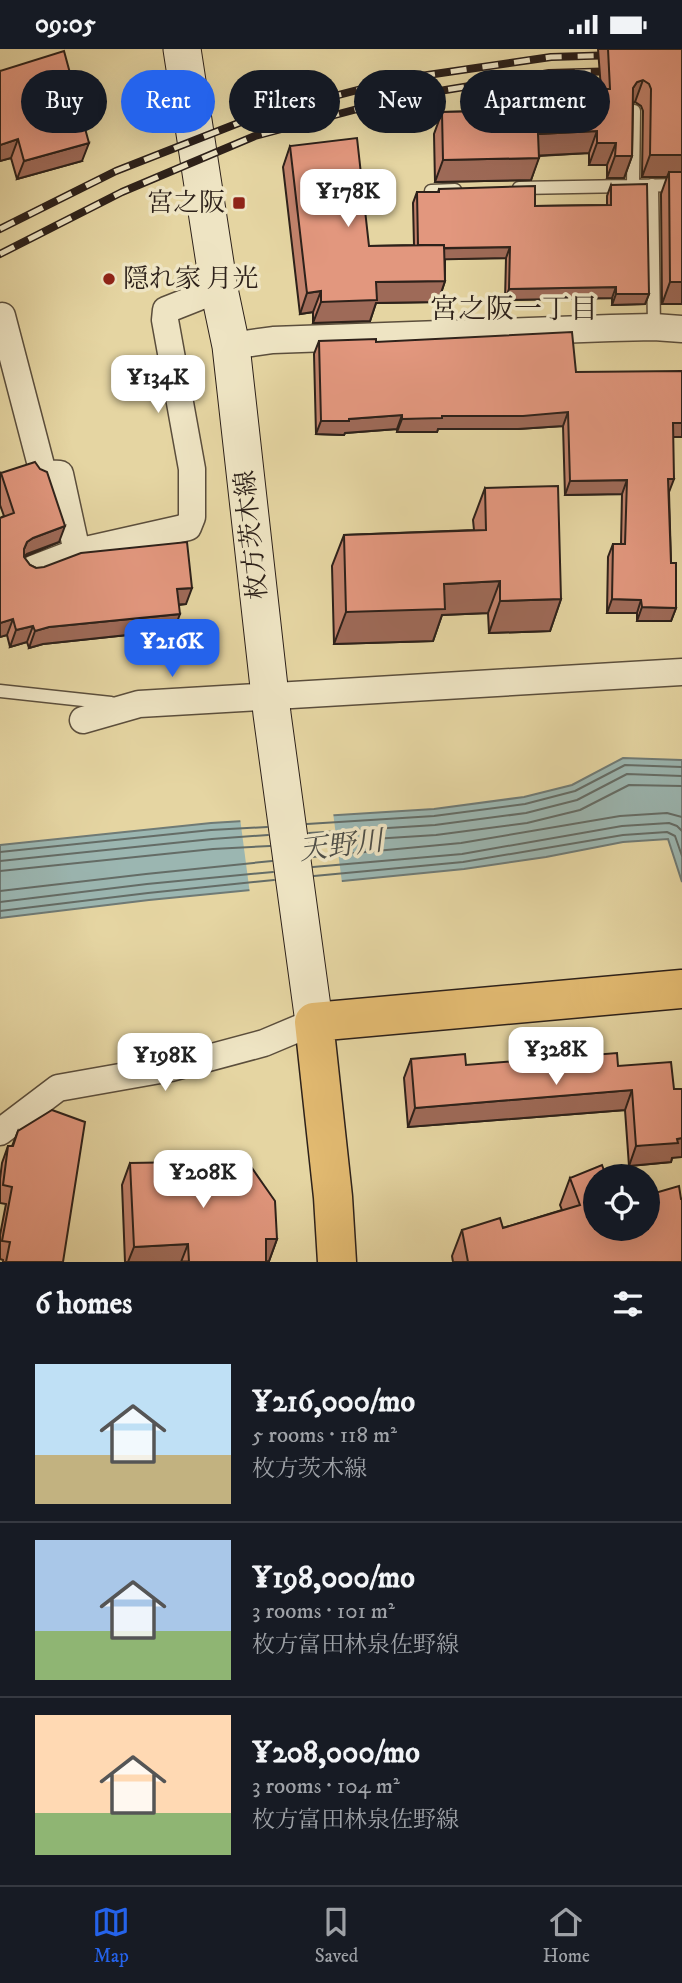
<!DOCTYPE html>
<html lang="en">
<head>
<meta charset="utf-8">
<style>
	body { margin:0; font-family:"IM FELL DW Pica","Noto Serif JP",serif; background:#20242c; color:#f1f3f6; height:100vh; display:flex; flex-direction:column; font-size:26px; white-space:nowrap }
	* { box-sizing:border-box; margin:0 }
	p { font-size:23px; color:#9ea1a6 }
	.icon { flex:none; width:38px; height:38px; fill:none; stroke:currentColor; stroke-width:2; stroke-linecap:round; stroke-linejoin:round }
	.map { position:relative; height:1213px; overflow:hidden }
	.sheet { display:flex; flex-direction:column; background:#171b24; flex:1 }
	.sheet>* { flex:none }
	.guide { position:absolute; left:21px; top:21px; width:640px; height:63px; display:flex; gap:14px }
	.controls { position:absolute; left:583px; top:1115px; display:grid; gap:14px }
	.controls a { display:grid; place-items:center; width:77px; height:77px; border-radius:50%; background:#171b24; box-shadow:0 7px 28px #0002; font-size:35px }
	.price { position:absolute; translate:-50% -60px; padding:0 16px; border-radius:14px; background:#fff; color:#222; font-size:23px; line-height:46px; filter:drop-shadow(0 2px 4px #0008) }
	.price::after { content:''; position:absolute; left:50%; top:42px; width:21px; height:16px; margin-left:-10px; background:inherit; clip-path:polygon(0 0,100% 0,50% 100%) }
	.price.selected { background:#2563eb; color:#fff }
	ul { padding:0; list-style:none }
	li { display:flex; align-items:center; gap:21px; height:175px; padding:0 35px }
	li+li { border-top:2px solid #363941 }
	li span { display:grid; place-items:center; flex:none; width:196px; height:140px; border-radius:0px; color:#555 }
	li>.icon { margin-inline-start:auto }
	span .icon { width:84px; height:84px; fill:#fffc; stroke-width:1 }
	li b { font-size:30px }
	h2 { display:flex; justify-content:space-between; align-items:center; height:84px; padding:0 35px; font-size:30px }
	.chip { padding:0 24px; border-radius:32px; background:#171b24; box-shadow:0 7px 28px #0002; font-size:24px; line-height:63px }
	.chip.selected { background:#2563eb; color:#fff }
	.status { display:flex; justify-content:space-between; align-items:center; height:49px; padding:0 35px; background:#171b24; direction:ltr }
	.status svg { height:19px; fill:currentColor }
	.tab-bar { display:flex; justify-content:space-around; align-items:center; height:98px; border-top:2px solid #363941; background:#171b24; font-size:19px; color:#9ea1a6 }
	.tab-bar a { display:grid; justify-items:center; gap:4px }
	.tab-bar .selected { color:#2563eb }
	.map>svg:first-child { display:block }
	.water { fill:#9bb6b1; stroke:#6f7a75; stroke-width:2 }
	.pier { fill:#e5d5a2 }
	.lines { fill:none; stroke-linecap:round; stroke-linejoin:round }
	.shore { stroke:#646c66; stroke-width:2 }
	.lane-casing { stroke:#5b4e3c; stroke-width:15 }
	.street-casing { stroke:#5b4e3c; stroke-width:29 }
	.secondary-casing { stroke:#2d211a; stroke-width:39 }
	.primary-casing { stroke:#2d211a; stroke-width:41 }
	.lane { stroke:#eee4c3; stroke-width:12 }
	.street { stroke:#eee4c3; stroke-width:26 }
	.secondary { stroke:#eee4c3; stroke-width:37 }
	.primary { stroke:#e2ba71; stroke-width:38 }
	.rail-casing { stroke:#2d211a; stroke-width:8 }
	.rail { stroke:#eee4c3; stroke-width:5; stroke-dasharray:16; stroke-linecap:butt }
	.wall { fill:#c2826c; stroke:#2d211a; stroke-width:2 }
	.shaded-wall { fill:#9e6a58; stroke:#2d211a; stroke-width:2 }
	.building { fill:#e2977e; stroke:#2d211a; stroke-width:2 }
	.poi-dot { fill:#8f2418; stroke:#eee4c3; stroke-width:2.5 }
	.labels { text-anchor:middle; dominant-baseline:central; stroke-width:7; stroke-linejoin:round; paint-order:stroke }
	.poi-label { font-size:26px; fill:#2d211a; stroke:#eee4c3; text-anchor:end }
	.street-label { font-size:26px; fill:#2d211a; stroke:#eee4c3 }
	.neighbourhood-label { font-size:28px; fill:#2d211a; stroke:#eee4c3 }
	.water-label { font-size:28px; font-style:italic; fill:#4e4e47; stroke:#eee4c3 }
</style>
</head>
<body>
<div class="status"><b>09:05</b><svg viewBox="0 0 49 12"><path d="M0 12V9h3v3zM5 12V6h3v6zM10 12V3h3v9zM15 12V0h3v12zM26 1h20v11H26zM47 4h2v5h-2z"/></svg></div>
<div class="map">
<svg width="682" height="1213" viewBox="0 0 682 1213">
	<rect width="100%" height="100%" fill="#e5d5a2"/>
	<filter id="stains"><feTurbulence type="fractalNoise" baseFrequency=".00286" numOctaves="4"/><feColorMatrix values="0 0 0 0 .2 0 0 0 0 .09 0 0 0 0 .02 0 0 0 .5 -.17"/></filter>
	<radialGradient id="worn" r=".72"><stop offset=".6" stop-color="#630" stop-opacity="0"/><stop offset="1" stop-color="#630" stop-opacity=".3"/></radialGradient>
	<path class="water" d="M623,709L682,711V833L668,790L623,793L546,808L464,820L149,851L0,869V796L211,774L434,760L524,748L572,736Z"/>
	<path class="pier" d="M333,763L342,834L250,845L240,769Z"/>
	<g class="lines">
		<path class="shore" d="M307,775L434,767L525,755L575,742L625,716L682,718
			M309,784L435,776L526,764L577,751L627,725L682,727
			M310,794L436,786L527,774L580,761L629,736L682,737
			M0,803L211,781L267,778
			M312,808L461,794L620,767L667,764L682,768
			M0,812L212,790L268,786
			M313,818L462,805L622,777L669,774L677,777L682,782
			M0,822L213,800L270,797
			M314,827L463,813L623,786L667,783L675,787L682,807
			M0,842L146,825L272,812
			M0,853L147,835L273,823
			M0,862L148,844L274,831"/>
		<defs>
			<path id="lane" d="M633,136L634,62
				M652,136L654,278
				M519,139L682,136
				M431,142L455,141
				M0,642L111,654"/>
			<path id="street" d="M2,267L43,424L60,425L77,503L33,520
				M231,297L273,291L611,279L654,278L682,280
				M77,503L188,478L192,468V420L165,271L166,261L219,240
				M83,671L139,655L682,623
				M0,1083L58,1039L171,1019L264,994L314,973"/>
			<path id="secondary" d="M182,0L219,240L231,297L272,665L314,973"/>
			<path id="primary" d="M337,1213L333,1148L314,973L682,940"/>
		</defs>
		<use href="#lane" class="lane-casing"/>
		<use href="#street" class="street-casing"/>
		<use href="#secondary" class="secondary-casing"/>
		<use href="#primary" class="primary-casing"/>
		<use href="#lane" class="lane"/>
		<use href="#street" class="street"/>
		<use href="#secondary" class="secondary"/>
		<use href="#primary" class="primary"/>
		<defs>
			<path id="rail" d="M0,180L116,122L254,68L400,30L551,8L617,6
				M0,205L122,143L255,87L403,48L549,24L619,22"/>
		</defs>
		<use href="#rail" class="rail-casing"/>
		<use href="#rail" class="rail"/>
	</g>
	<path class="wall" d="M598,0H682V255H662L661,145L667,128H642L643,62L641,57L635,53L633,54L632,107L624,129H607V116H589V104L539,107L531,131L435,133L434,85L442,63L533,61L538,48L596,44L597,40H601Z
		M0,22L82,112L17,130L11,109L0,112Z
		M290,97L369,197L414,196L413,154L417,143H438L439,140L535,157L607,156V147L611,136L649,245L645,255L612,256V249L505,251L506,209L445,210V232L438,253L376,254L370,272L313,274V263L300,265L283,118Z
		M319,292L376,293L576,323L673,388L669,443L671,514L676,559L671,572H637V564H607L608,508L613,495H621L622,445L565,446L563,377L518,380H438L437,383H397V380L345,384L344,386L316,385L314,305Z
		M1,424L59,493L24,508L30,516L36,519L186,555L179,556L174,581L43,595L29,599L27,593L10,598L7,586L0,588V469L4,467L0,456V427Z
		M485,439L561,550L550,582L489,584L488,564L442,566L433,592L334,595L332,517L344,486L474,481L473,471Z
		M411,1010L466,1016L618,1017L672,1109L671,1113L629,1117L625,1061L408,1078L404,1029Z
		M18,1082L63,1213H3V1211L0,1210V1186L6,1155L0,1154V1130L2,1114L8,1097H12Z
		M130,1114L277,1190L269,1212L125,1213L122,1136Z
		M570,1129L595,1180L681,1150L682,1213H453L452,1207L462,1181L503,1179L562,1161L560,1156Z"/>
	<path class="shaded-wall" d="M643,31L635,53L629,55L633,39L637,33Z
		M597,82L589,104L530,107L538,85Z
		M18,90L11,109L0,112V96Z
		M89,94L82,112L17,130L24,112Z
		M597,94H616L607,116H589Z
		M650,106H682V128L669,123L667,128H642Z
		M615,107H632L624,129H607Z
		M539,109L531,131L435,133L443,111Z
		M510,198L506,209L414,211L418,200Z
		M445,232L438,253L376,254L370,272L313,274L321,253L376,233Z
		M670,233H682V255H662Z
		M616,238L612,249L505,251L509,240Z
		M321,242L313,263L300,265L307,244Z
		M616,245H649L645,255L612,256Z
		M568,363L563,377L518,380H438L437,383H397L402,370L442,367Z
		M402,366L397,380L345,384L344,386L316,385L321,372Z
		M673,374H682V388H668Z
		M668,430H674L669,443H663Z
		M627,431L622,445L565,446L570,432Z
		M65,477L59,493L27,505L21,510L24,500L27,493L33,489Z
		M500,532L488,564L442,566L433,592L334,595L346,563L444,535Z
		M192,539L186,555L171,556L177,540Z
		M561,550L550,582L489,584L500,552Z
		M612,550L641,551L637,564H607Z
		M642,558L676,559L671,572H637Z
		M180,565L174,581L43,595L29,599L35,582L49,578Z
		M13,570L7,586L0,588V574Z
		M33,577L27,593L10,598L16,581Z
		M632,1041L625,1061L408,1078L415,1059Z
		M682,1089V1108L672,1109L671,1113L629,1117L636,1097Z
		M266,1190H277L269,1212L258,1213Z
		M188,1195L181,1213H128L134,1198Z"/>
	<path class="building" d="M608,0H682V106H650L651,40L649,35L643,31L637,33L633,39L632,107H615L616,94H597V82L538,85L539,109L443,111L442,63L538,61V48L597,44V40H610Z
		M64,2L89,94L24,112L18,90L0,96V22Z
		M357,89L369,197L444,196L445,232L376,233L377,251L321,253V242L307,244L290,97Z
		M669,123H682V233H670Z
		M647,135L649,245H616V238L509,240L510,198L444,199V196H418L417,143H439V140L535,137V157L611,156V136Z
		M572,283L576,323L682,322V374H673L674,430H668L671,514H676V559L642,558L641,551L612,550L613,495H625L627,431L570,432L568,363L523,367H442V369L402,370V366L349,370V372H321L319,292L376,290V293Z
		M35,413L40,420L47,423L65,477L33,489L27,493L24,500V508L30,516L36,519L44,518L81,504L187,493L192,539L177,540L180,565L49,578L35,582L33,577L16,581L13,570L0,574V469L14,464L1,424Z
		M558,437L561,550L500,552V532L444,535L445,560L346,563L344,486L486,481L485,439Z
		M617,1004L618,1017L671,1013L674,1040H682V1089L677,1090L678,1094L636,1097L632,1041L415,1059L411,1010L465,1005L466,1016Z
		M52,1061L85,1073L63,1213H6L10,1193L2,1192L12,1138L3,1136L8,1097H13L18,1082Z
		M247,1112L275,1152L277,1190H266V1213H189L188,1195L134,1198L130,1114Z
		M602,1116L606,1127H595V1180H648V1146L679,1137L681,1150H682V1213H468L462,1181L500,1169L503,1179L580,1156L570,1129Z"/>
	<g class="poi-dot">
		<rect x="232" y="147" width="14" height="14" rx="3.5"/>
		<circle cx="109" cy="230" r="7"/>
	</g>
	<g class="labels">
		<g class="poi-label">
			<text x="225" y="154">宮之阪</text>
			<text x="123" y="230" text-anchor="start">隠れ家 月光</text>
		</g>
		<g class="street-label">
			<text transform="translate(252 486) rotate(-96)">枚方茨木線</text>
		</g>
		<g class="neighbourhood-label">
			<text x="514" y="260">宮之阪一丁目</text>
		</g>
		<g class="water-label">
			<text transform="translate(341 797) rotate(-7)">天野川</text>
		</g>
	</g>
	<rect width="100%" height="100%" filter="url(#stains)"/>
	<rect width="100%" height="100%" fill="url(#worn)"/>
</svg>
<div class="controls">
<a><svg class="icon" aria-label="locate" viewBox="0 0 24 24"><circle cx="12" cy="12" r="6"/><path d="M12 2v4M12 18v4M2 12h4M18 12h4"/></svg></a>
</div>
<b class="price" style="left:348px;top:180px">¥178K</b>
<b class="price" style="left:158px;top:366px">¥134K</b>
<b class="price selected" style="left:172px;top:630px">¥216K</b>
<b class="price" style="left:556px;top:1038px">¥328K</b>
<b class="price" style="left:165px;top:1044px">¥198K</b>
<b class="price" style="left:203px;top:1161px">¥208K</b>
<div class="guide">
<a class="chip">Buy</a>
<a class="chip selected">Rent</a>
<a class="chip">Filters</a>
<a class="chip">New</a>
<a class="chip">Apartment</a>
</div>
</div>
<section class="sheet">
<h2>6 homes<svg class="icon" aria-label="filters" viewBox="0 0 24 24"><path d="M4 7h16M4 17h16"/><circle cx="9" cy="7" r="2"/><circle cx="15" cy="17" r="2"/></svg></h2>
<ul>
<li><span style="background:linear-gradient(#bfe0f5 65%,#c2b280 0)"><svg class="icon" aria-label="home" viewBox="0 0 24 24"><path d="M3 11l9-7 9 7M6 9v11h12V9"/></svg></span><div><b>¥216,000/mo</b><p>5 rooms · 118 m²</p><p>枚方茨木線</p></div></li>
<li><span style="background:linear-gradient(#a9c7e8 65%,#8fb573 0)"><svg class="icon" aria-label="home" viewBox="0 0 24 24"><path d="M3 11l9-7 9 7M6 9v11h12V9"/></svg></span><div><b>¥198,000/mo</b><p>3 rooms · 101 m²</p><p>枚方富田林泉佐野線</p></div></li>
<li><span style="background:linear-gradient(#ffd9b3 70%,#8fb573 0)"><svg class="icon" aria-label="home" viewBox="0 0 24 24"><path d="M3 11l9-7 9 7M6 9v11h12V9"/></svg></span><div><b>¥208,000/mo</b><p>3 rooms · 104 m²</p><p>枚方富田林泉佐野線</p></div></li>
</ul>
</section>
<nav class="tab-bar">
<a class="selected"><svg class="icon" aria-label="map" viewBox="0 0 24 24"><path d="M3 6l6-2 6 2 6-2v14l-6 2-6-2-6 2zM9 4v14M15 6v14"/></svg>Map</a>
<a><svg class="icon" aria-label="saved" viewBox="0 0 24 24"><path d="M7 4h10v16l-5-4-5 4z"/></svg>Saved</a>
<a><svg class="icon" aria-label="home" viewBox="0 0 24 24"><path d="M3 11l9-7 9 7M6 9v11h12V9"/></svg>Home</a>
</nav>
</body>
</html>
